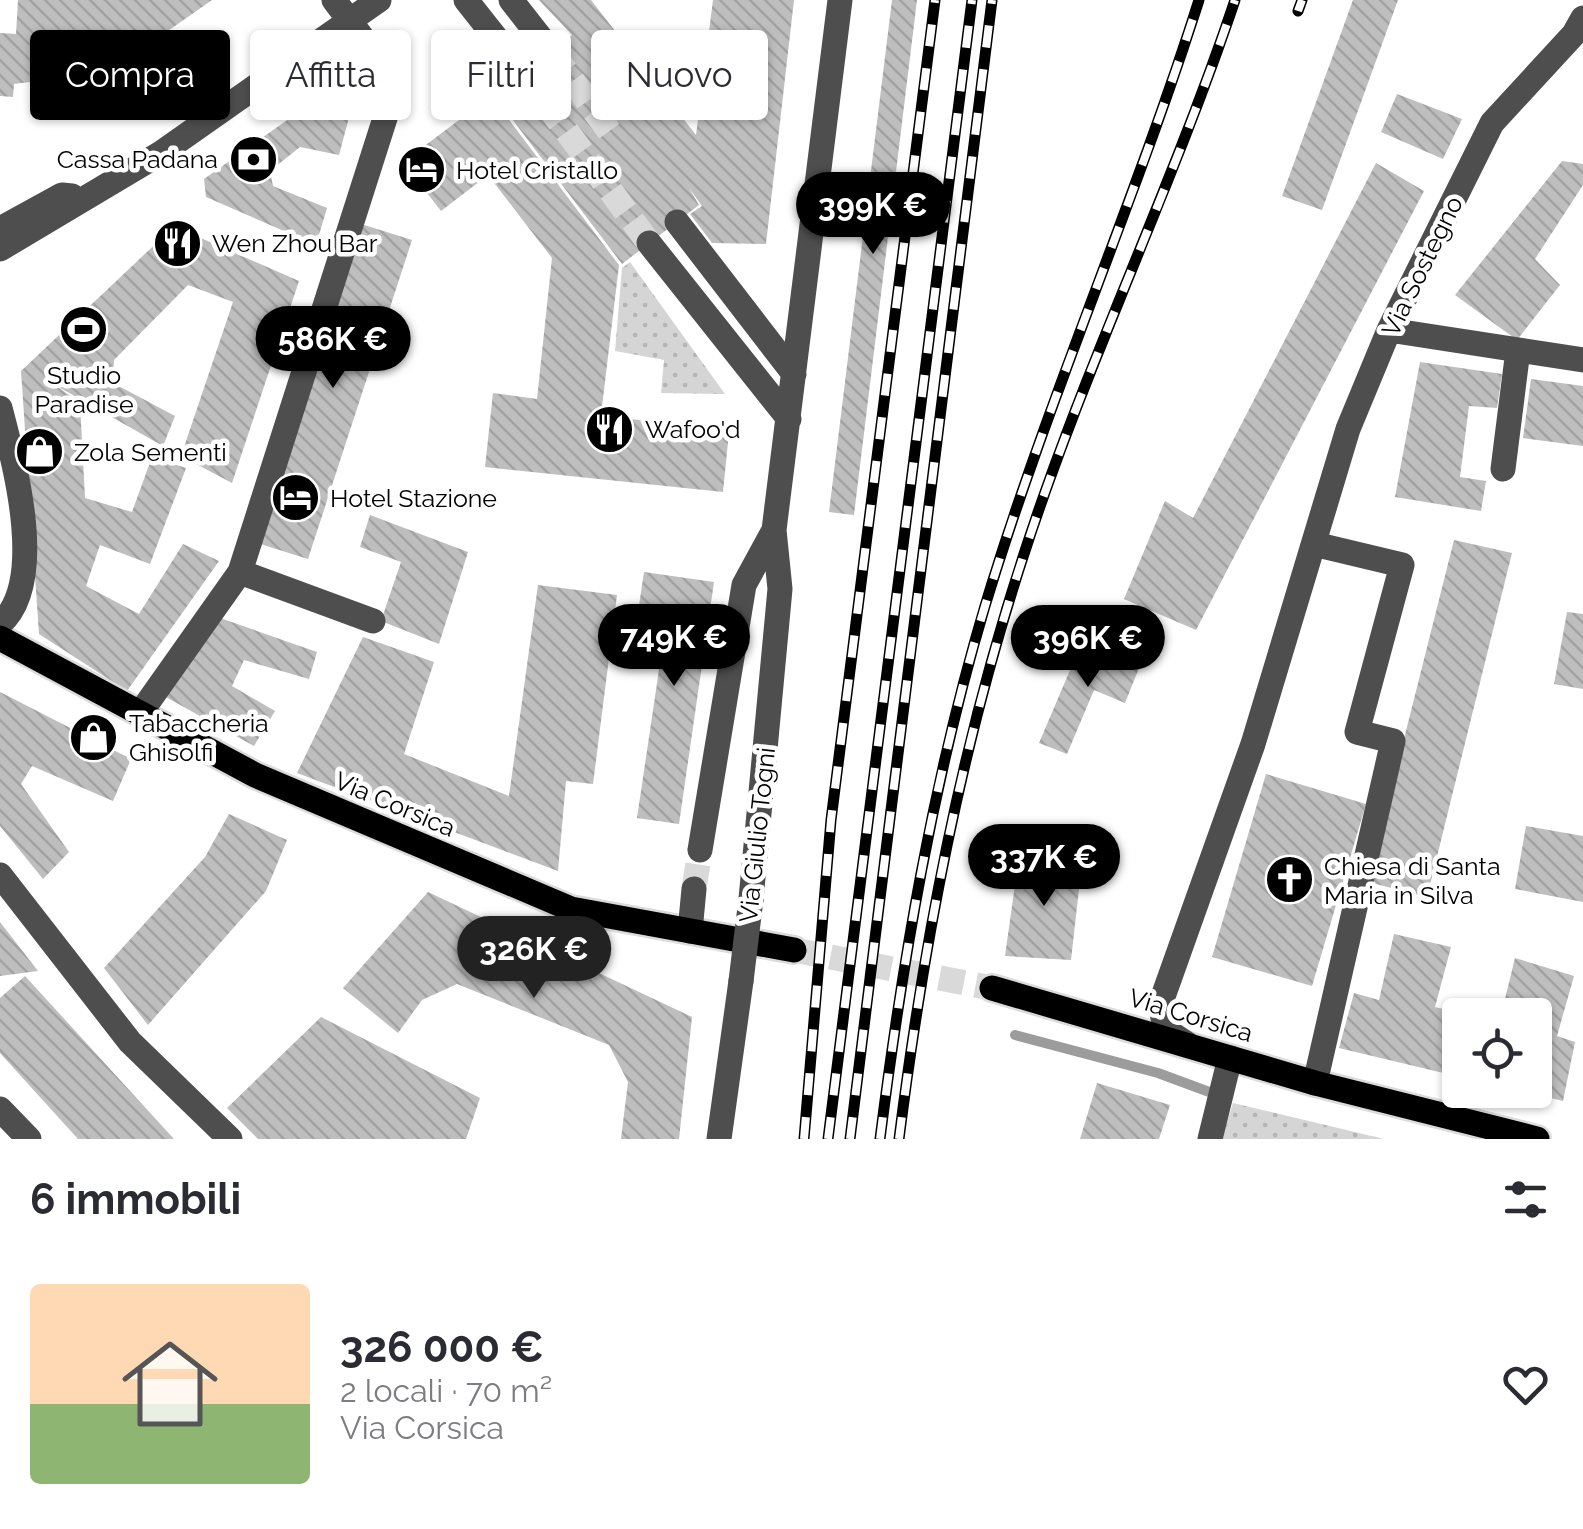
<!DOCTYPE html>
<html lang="it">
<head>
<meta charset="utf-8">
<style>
	body { margin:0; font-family:Raleway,sans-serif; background:#f7f7f7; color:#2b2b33; height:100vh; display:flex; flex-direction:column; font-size:38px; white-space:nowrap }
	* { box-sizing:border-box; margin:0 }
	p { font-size:32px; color:#7c7c81 }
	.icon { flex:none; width:55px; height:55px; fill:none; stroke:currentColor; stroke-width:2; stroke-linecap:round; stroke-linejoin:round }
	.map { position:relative; height:1139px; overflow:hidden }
	.drawer { display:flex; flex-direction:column; background:#fff; flex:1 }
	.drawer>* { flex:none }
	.hud { position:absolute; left:30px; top:30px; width:1000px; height:90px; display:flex; gap:20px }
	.buttons { position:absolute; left:1442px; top:998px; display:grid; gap:20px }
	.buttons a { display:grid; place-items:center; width:110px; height:110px; border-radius:10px; background:#fff; box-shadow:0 2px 8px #0004; font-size:50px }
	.price { position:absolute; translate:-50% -85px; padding:0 22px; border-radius:35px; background:#000; color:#fff; font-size:32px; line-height:65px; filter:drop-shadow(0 2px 5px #0008) }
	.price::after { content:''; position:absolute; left:50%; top:60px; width:30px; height:22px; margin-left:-15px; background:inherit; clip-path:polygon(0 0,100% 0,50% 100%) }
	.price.active { background:#222; color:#fff }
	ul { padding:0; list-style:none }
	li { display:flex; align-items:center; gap:30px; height:250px; padding:0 30px }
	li+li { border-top:2px solid #e1e1e2 }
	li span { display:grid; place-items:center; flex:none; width:280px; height:200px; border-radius:10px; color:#555 }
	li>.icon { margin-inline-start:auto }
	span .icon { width:120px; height:120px; fill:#fffc; stroke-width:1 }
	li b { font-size:42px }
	h2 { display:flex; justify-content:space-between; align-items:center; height:120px; padding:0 30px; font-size:42px }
	.chip { padding:0 35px; border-radius:10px; background:#fff; box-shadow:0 2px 8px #0004; font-size:35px; line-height:90px }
	.chip.active { background:#000; color:#fff }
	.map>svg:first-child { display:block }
	.green { fill:url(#green-dots) }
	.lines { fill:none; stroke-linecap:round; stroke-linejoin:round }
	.stream { stroke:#9c9c9c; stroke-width:10 }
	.building { fill:url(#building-back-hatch) }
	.minor-tunnel { stroke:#d9d9d9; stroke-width:25; stroke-dasharray:25 12; stroke-linecap:butt }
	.major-tunnel { stroke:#d9d9d9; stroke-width:25; stroke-dasharray:25 12; stroke-linecap:butt }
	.major-casing { stroke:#dbdbdb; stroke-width:30 }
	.minor { stroke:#4e4e4e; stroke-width:25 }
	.major { stroke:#000; stroke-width:25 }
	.rail-casing { stroke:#000; stroke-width:11 }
	.rail { stroke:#fff; stroke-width:8; stroke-dasharray:22; stroke-linecap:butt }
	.minor-bridge { stroke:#4e4e4e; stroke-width:25 }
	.labels { text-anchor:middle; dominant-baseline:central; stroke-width:9; stroke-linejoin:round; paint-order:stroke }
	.poi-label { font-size:25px; fill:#000; stroke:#fff; text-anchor:start }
	.street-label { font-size:25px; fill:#000; stroke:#fff }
</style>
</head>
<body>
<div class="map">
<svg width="1583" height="1139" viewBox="0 0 1583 1139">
	<defs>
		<pattern id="green-dots" width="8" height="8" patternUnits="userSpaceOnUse" patternTransform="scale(2.5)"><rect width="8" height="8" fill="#d5d5d5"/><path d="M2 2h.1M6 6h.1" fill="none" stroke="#b5b5b5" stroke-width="1.8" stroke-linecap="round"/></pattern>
		<pattern id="building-back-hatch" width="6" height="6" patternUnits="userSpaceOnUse" patternTransform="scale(2.5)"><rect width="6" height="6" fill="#bebebe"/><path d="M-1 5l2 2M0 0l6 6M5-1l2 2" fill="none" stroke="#a2a2a2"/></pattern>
	</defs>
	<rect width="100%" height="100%" fill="#fff"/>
	<path class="green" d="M630,262L725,394L661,393L664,360L615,351L622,268Z
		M1233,1103L1384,1139H1222Z"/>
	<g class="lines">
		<path class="stream" d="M1015,1035L1158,1073L1212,1093"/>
	</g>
	<path class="building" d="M18,0H212L98,80L94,74L14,84L13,97L0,96V33L16,34Z
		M539,0H591L696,135L713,0H794L766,244L712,243L690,214L702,206L689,188L699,205L622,264L493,94L572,35Z
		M892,0H917L854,515L829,512Z
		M1353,0H1398L1322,210L1282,196Z
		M1397,94L1462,119L1443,159L1381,132Z
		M491,96L619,265L601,415L729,432L723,492L485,467L493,393L537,399L552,258L488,175L441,211L403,162Z
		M317,99L351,110L339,155L300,147L270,171L273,186L327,208L316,245L206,197L204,179Z
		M1562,161L1583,164V185L1535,259L1560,285L1517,340L1455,295Z
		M1376,163L1424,191L1196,630L1124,599L1165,501L1193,518Z
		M358,223L412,240L308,559L254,542Z
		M187,232L299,281L232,483L181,456L233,302L188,285L114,360L113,383L175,416L163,446L55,385L80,403L85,498L132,512L152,457L186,468L150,564L100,545L86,586L139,614L183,544L219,561L127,691L39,634L21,371L166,234Z
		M1420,362L1502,374L1497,408L1469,406L1460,477L1486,481L1481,511L1395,497Z
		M1531,379L1583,386V446L1523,438Z
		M370,515L468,552L439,644L381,621L401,562L360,547Z
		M1454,540L1512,553L1427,897L1368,882Z
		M644,572L714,582L679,824L637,818L667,616L638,612Z
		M538,585L617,595L593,784L566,781L558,871L297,773L363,637L434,662L404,754L509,796Z
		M1567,612L1583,614V689L1554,684Z
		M220,618L317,652L309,679L244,660L232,686L275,711L254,746L164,696Z
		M1085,635L1141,663L1125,703L1094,690L1067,754L1039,743Z
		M0,692L131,759L113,801L32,766L21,784L69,852L43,879L0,826Z
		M1266,774L1366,804L1312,986L1212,957Z
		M229,814L287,840L266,891L148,1025L104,968L205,857Z
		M1526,826L1583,836V902L1515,889Z
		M1019,856L1082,862L1071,960L1005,956Z
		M428,892L692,1017L679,1139H621L628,1082L609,1045L457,984L422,1000L398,1033L343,988Z
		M0,922L38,971L0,976Z
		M1394,934L1451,947L1435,1007L1460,1013V1077L1339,1048L1354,993L1379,1000Z
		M1515,958L1574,976L1557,1036L1575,1042L1563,1101L1522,1091L1535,1090V1015H1501Z
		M25,976L174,1139H78L0,1053V998Z
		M321,1017L480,1098L466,1139H258L227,1108Z
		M1097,1083L1170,1105L1159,1139H1080Z"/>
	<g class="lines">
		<path class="minor-tunnel" d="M551,51L615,139
			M523,72L649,243
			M694,889L700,850"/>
		<path class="major-tunnel" d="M794,950L992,988"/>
		<defs>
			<path id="major" d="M0,638L255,775L571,909L794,950
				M992,988L1315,1083L1537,1139"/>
		</defs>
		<use href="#major" class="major-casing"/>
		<path class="minor" d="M466,0L523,72
			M511,0L551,51
			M677,222L794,374
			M0,229L62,195L72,196
			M649,243L789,419
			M0,249L161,153L379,0
			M1389,330L1583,360
			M0,408C14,462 48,582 0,624
			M1503,469L1518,350
			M1314,544L1402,565L1357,732L1393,741L1315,1083
			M240,572L373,621
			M141,712L240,572L394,90L388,72L334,0
			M700,850L744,585L774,530
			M0,875L130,1042L230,1139
			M751,899L780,589L774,530L840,0
			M690,931L694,889
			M1187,1044L1166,1030L1160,1005L1253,744L1348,429L1389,330L1492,123L1574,34L1583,18
			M0,1109L29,1139
			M719,1139L741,981
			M1210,1139L1230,1058"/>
		<use href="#major" class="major"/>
		<defs>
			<path id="rail" d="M1298,11L1302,0
				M804,1139L831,820L935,0
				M828,1139L972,0
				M850,1139L992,0
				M880,1139C903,958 933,781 985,606C1047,401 1134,204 1199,0
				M899,1139C924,941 961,747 1023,557C1084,368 1172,188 1235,0"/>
		</defs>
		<use href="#rail" class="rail-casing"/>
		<use href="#rail" class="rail"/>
		<path class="minor-bridge" d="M741,981L751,899"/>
	</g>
	<defs>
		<symbol id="bank-disc" viewBox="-11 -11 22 22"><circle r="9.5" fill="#000" stroke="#fff"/><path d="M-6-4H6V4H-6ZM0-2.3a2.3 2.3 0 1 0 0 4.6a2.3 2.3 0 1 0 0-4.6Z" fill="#fff"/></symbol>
		<symbol id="hotel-disc" viewBox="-11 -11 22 22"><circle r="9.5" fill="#000" stroke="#fff"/><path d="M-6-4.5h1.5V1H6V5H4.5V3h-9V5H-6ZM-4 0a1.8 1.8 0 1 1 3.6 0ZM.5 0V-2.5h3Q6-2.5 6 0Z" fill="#fff"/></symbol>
		<symbol id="restaurant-disc" viewBox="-11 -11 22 22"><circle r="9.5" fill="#000" stroke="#fff"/><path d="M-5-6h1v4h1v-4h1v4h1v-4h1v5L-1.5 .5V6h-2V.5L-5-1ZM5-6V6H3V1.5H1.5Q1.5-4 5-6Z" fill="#fff"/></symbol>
		<symbol id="stadium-disc" viewBox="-11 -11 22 22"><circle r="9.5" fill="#000" stroke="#fff"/><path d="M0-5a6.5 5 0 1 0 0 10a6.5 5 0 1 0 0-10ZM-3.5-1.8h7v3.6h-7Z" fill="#fff"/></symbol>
		<symbol id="shop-disc" viewBox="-11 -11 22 22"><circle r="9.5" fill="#000" stroke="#fff"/><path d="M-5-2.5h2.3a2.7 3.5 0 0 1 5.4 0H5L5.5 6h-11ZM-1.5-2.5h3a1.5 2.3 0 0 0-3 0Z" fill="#fff"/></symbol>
		<symbol id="church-disc" viewBox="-11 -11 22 22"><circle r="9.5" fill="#000" stroke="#fff"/><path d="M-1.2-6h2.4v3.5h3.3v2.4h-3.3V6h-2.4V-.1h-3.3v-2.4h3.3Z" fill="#fff"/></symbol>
	</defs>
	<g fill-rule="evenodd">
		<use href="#bank-disc" x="226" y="132" width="55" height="55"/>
		<use href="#hotel-disc" x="394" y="142" width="55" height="55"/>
		<use href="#restaurant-disc" x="150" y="216" width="55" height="55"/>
		<use href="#stadium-disc" x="56" y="302" width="55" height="55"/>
		<use href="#restaurant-disc" x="582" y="402" width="55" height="55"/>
		<use href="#shop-disc" x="12" y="424" width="55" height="55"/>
		<use href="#hotel-disc" x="268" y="470" width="55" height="55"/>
		<use href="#shop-disc" x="66" y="710" width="55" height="55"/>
		<use href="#church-disc" x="1262" y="852" width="55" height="55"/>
	</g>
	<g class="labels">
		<g class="poi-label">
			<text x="218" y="159" text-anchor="end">Cassa Padana</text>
			<text x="456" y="170">Hotel Cristallo</text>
			<text x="212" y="243">Wen Zhou Bar</text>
			<text x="84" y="375" text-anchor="middle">Studio<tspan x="84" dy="29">Paradise</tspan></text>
			<text x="645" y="429">Wafoo'd</text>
			<text x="74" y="452">Zola Sementi</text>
			<text x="330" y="498">Hotel Stazione</text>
			<text x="129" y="723">Tabaccheria<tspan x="129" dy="29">Ghisolfi</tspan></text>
			<text x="1324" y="866">Chiesa di Santa<tspan x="1324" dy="29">Maria in Silva</tspan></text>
		</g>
		<g class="street-label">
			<text transform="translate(1422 266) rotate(-64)">Via Sostegno</text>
			<text transform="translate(395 804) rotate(23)">Via Corsica</text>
			<text transform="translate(757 835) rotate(-84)">Via Giulio Togni</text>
			<text transform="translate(1191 1015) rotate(17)">Via Corsica</text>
		</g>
	</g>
</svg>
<div class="buttons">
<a><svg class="icon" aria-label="locate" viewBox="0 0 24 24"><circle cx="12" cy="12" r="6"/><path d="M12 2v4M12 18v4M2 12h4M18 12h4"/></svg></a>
</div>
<b class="price" style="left:873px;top:257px">399K €</b>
<b class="price" style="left:333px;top:391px">586K €</b>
<b class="price" style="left:674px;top:689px">749K €</b>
<b class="price" style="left:1088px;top:690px">396K €</b>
<b class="price" style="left:1044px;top:909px">337K €</b>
<b class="price active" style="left:534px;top:1001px">326K €</b>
<div class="hud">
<a class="chip active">Compra</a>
<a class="chip">Affitta</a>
<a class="chip">Filtri</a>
<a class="chip">Nuovo</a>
</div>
</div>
<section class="drawer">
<h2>6 immobili<svg class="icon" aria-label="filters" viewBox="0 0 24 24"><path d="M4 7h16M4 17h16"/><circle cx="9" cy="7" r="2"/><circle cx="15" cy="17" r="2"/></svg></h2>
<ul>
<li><span style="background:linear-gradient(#ffd9b3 60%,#8fb573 0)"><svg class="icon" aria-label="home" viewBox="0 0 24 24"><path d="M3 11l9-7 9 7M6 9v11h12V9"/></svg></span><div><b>326 000 €</b><p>2 locali · 70 m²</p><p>Via Corsica</p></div><svg class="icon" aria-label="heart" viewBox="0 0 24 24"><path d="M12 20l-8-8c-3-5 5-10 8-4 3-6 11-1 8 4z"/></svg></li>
</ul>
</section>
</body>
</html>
